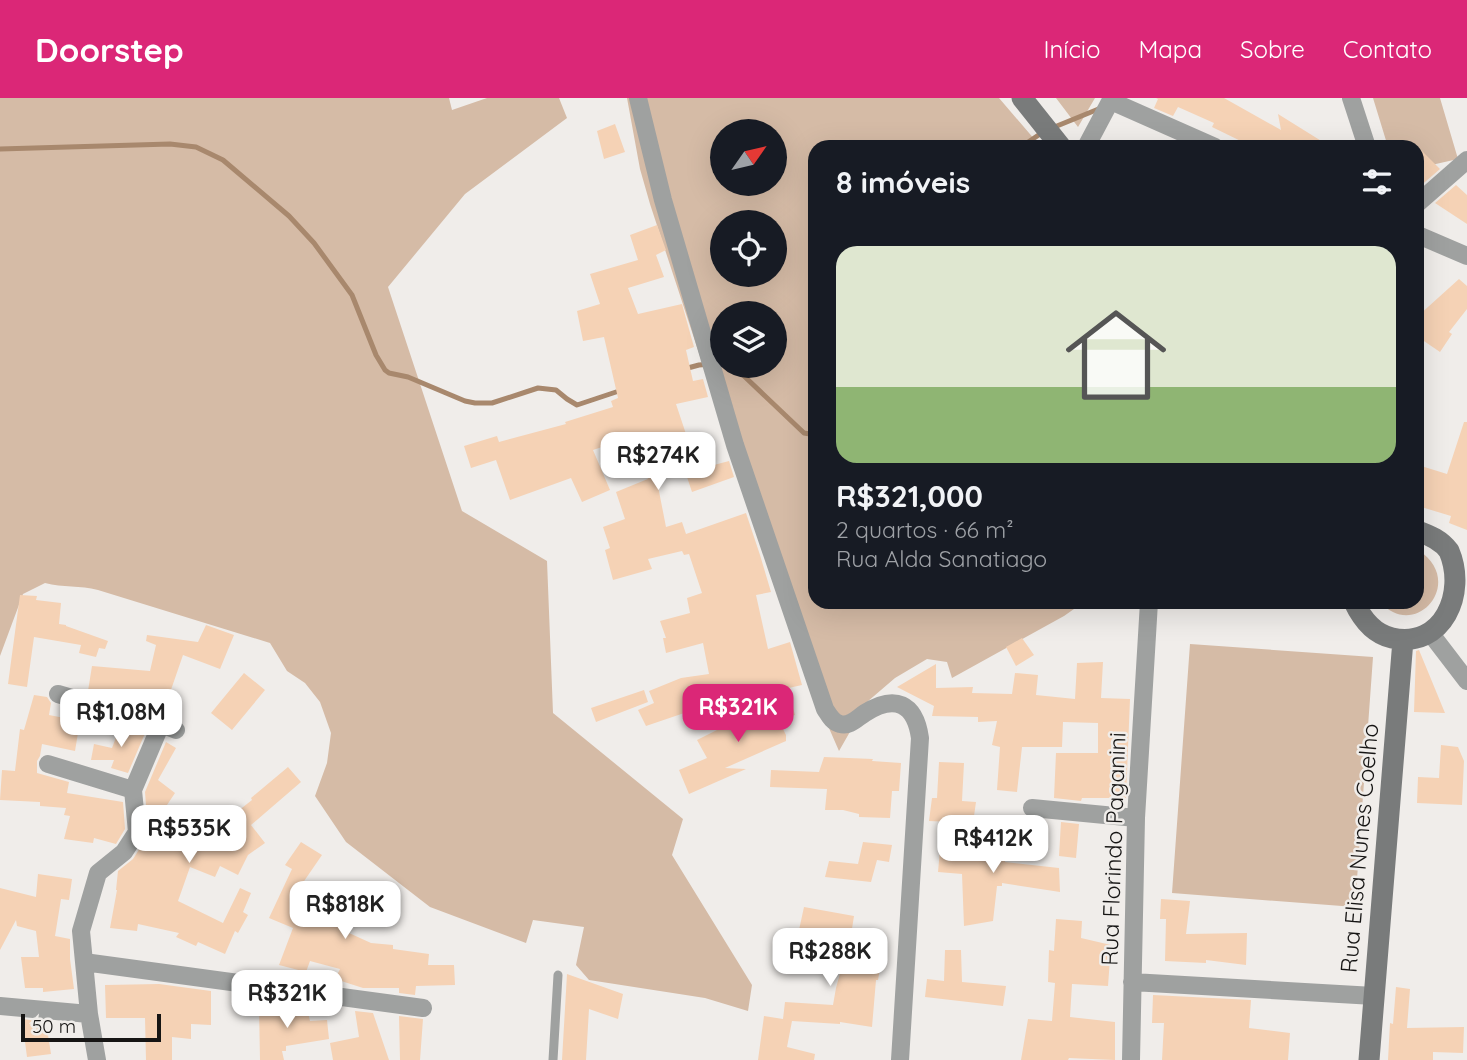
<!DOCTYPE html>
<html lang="pt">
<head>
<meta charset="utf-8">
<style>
	body { margin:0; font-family:Quicksand,sans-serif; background:#20242c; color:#f1f3f6; height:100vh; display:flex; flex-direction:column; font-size:26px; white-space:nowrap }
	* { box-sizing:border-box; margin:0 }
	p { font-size:23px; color:#9ea1a6 }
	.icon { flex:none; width:38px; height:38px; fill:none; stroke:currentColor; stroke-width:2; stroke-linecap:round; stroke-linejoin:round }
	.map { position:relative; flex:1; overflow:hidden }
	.panel { position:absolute; left:808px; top:42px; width:616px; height:469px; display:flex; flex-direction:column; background:#171b24; border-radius:21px; box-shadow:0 7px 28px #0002 }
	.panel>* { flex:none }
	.needle { width:46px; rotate:56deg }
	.fabs { position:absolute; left:710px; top:21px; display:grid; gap:14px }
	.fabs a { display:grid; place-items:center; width:77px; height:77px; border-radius:50%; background:#171b24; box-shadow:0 7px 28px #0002; font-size:35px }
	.scale { position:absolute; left:21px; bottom:18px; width:140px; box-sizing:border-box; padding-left:7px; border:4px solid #161514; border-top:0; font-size:19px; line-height:24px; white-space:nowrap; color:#161514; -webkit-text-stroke:5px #f0edea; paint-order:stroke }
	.price { position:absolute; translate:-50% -60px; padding:0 16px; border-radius:14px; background:#fff; color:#222; font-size:23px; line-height:46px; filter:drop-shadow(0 2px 4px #0008) }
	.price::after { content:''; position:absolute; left:50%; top:42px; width:21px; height:16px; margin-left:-10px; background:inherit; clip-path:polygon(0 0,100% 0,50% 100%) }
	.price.on { background:#db2777; color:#fff }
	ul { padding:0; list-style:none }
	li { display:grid; align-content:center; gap:14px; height:371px; padding:0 28px }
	li span { display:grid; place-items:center; height:217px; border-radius:21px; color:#555 }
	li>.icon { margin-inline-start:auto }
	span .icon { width:126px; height:126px; fill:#fffc; stroke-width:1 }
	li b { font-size:30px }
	h2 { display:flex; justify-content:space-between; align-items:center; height:84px; padding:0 28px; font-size:30px }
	header { display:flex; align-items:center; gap:42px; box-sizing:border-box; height:98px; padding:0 35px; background:#db2777; color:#fff }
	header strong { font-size:33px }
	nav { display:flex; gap:38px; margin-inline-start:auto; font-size:24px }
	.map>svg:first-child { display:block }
	.green { fill:#d5bba6; fill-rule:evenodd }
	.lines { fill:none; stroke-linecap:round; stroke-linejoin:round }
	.stream { stroke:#a8886d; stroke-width:5 }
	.building { fill:#f5d2b5 }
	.lane { stroke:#9fa1a0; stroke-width:9 }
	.street { stroke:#9fa1a0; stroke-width:18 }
	.secondary { stroke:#797b7b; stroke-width:21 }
	.labels { text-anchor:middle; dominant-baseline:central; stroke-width:5; stroke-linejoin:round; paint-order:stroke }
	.street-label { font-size:23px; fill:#161514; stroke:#f0edea }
</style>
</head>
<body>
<header>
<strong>Doorstep</strong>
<nav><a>Início</a><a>Mapa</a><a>Sobre</a><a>Contato</a></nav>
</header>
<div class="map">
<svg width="1467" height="962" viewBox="0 0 1467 962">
	<rect width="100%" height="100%" fill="#f0edea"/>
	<path class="green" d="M0,0H449L452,12L487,0H559L567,20L465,96L388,189L462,413L547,463L553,615L683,721L672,757L752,887L748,913L705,900L589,882L576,867L584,829L533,822L526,845L430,809L346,744L315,698L327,665L331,635L320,604L305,585L287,573L270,545L98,492C80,487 63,490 45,485L23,496L0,558Z
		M627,0H999L1041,49H816V504H1084L1064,518L952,580L947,564L927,561L895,580L867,604L839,653L801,566L650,106L640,71ZM723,33H775V86H723ZM723,124H775V177H723ZM723,215H775V268H723Z
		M1056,0H1095L1078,29Z
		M1373,0H1440L1458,61L1418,70V49H1388Z
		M1418,452C1467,483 1416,544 1380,504H1418Z
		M1190,546L1373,559L1355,809L1172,795Z"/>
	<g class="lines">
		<path class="stream" d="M1052,30L1101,10
			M1021,49L1043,34
			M0,51L170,46L196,49L223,62L289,118L314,145L352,197L376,257L385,272L389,275L408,279L465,303L475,305H492L538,290L556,292L567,301L577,307L622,292
			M731,268L744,278L804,335L816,337
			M684,271L699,267L723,265"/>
	</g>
	<path class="building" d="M1156,0H1224L1281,32L1278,16L1331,49H1253L1212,29L1214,25L1178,9L1173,18L1154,10L1158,1Z
		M615,26L625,54L604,61L597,33Z
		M1418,49L1440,71L1418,90Z
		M1456,87L1467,97V126L1435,105Z
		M657,127L666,152L656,157L664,179L628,190L638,216L682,206L694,249L686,252L693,283L703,281L708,299L676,306L686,336L690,334L701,366L713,363L714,367L729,363L734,379L692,394L683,367L656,378L666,429L682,424L686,436L746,415L760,457L771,494L756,497L768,551L790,544L802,587L696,611L646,628L638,612L654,605L649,593L681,580L709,576L703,545L666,555L663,540H666L660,523L690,515L687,500L702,495L689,456L684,457L682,453L648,461L652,471L613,482L605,452L610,450L603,429L625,421L616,394L655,378L648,381L632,339L593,352L610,392L582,404L571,380L510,402L496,362L471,370L464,348L497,338L499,344L566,326L565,324L613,309L611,303L618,300L604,239L583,243L577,213L600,206L590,176L638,162L630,137Z
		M1459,181L1467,188V211L1449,234L1452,236L1440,254L1418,239V218Z
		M1464,324H1467V432L1449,425L1451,418L1418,408V367L1447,376Z
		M20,497L37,498L36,502L61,505L59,526L66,527V528L108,543L105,551L99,550L96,559L79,555L81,547L34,539L27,589L8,586Z
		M206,527L234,537L220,571L183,557L163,615L88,593L92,568L150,573L156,547L146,543L147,537L198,544Z
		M1022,540L1034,557L1016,568L1006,549Z
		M1419,552L1445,615L1414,614L1416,553Z
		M1103,564L1101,600L1130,601L1126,700H1082L1081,703L1054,700L1056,655H1098V625L1063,624L1062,649H1022L1017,694L997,692L1000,649L992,647L997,623L978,624V619L932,618L934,608L897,589L936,566V590L973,589L972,595L1012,596L1015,575L1038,577L1036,597L1075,601L1077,565Z
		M244,575L265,592L232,632L211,615Z
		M644,592L648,604L596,624L591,610Z
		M789,596L795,617L778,621L786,637V643L725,670L746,671L689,696L679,672L707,660L697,642Z
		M34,597L47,599L51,605L49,617L80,623L75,653L42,646L40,658L37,663V675L69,684L67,695L123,704L125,731L116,746L94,740L93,745L64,741L70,718L64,717L66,710L40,708V704L0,702L2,672L15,673L20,631L24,632Z
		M121,626L146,633L128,675L111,670L114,662H91L94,646L112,650Z
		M166,644L176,650L158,682L175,695L159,719L205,739L252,702L251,700L288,669L301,684L251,727L265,745L248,757L238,777L220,768L215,779L190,769L178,803L223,825L240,790L251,795L243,814L248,817L238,835L235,833L225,856L198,844L196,848L176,839L179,835L138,826L137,833L110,830L117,792H116L118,773L133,761L147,739L148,733L145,694Z
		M1441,647L1458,649L1464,663L1462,707L1417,705L1418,679L1439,680Z
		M824,659L873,661L872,663L901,665L899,693H892L890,720L859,719V716L843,712H825L827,691L770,689L771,672L819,674Z
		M939,664L964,665L962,703L976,704L973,725L929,723L932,700H937Z
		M989,724L1010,725L1005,764L1059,770L1060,794L1002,785V788H997L993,823L964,828L962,776L938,774L940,752L985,756Z
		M1061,724L1079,726L1076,760L1059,758Z
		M301,744L322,757L300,789L316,796L309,809L354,826L349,835L371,845L393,847V851L429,856L428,867H454L455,887L416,888L415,897L399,895V890H363L335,881L340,871L310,863L306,874L279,867L293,830L269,820L292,771L285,767Z
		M863,744L892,747L889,764L877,762L871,784L825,779L829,763L858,766Z
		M38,776L72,781L69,802L61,801L55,838L70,841V861L74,891L43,894V890H25L21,859H39L36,833L17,828L16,822L0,852V790L36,799Z
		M1161,801L1190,803L1186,836L1247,835L1246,867L1206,862V865L1165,863L1166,821H1160Z
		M804,809L854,818L851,837L885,843L878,882H876L872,929L840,924V926L792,923L787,949L815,956L814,962H758L764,918L783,921L785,904L833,907L836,890L845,857L847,840L799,832Z
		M1056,821L1082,823L1081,840L1111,847L1108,888L1072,886L1070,919L1115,924V962L1069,960L1068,962H1021L1028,921L1052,923L1055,885L1048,884L1049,852L1054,853Z
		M945,852H961L962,884L1006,888L1003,908L925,899L927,881L944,883Z
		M567,876L623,896L618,921L589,911L586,962H562Z
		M159,886L211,893V927L191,926V941L172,939V962H146L145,920H106L105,887Z
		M1396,889L1410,891L1407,930L1464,929L1463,955L1433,954V962H1388L1390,925L1393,926Z
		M1153,897L1251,902L1249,930L1290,935L1288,962H1162L1164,925H1152Z
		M306,906L310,923L327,922L329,941L286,948V953H282L284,962H260L259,908L285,909Z
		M355,913L373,915L389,962H333L330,945L359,939Z
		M399,918L423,921L420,962H400Z
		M22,921L46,924L51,956L27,959Z"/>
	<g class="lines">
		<path class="lane" d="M553,962L558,877"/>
		<path class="street" d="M638,0L663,102L735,347L825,611C829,617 832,624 840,626C850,629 857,620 865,615C895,596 915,605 920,640L900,962
			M1351,0L1367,49
			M1111,3L1215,49
			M1086,49L1112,0
			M1418,105L1467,62
			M1418,137L1467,158
			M1431,536L1467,583
			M58,596L161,626L176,632
			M48,666L133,692
			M1032,710L1136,720
			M84,864L423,910
			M1132,884L1374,898
			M0,908L89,916
			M97,962L89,916L81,833L98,775L124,754L137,734L133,692L161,626
			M1131,962L1136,720L1149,504"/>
		<path class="secondary" d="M1022,0L1061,49
			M1354,504C1362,521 1374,536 1392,540C1443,551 1467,495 1449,453C1441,442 1429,437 1418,433
			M1369,962L1403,542"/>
	</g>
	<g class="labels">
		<g class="street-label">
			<text transform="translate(1359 750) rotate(-85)">Rua Elisa Nunes Coelho</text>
			<text transform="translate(1113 751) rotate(-88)">Rua Florindo Paganini</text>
		</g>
	</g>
</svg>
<div class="fabs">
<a><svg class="needle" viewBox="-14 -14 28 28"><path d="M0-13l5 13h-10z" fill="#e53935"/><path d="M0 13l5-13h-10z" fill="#9ea1a6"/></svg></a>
<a><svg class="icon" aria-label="locate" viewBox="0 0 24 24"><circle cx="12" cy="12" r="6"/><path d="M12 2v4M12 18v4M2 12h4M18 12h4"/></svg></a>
<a><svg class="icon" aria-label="layers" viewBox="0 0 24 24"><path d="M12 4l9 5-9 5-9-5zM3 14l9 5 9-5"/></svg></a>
</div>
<div class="scale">50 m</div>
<b class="price" style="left:658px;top:394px">R$274K</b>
<b class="price on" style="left:738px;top:646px">R$321K</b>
<b class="price" style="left:121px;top:651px">R$1.08M</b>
<b class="price" style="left:189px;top:767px">R$535K</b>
<b class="price" style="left:993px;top:777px">R$412K</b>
<b class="price" style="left:345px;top:843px">R$818K</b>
<b class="price" style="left:830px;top:890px">R$288K</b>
<b class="price" style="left:287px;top:932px">R$321K</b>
<section class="panel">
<h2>8 imóveis<svg class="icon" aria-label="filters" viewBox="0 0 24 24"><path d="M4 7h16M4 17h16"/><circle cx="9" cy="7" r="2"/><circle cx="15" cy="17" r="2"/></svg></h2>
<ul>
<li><span style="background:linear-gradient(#dfe7d0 65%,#8fb573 0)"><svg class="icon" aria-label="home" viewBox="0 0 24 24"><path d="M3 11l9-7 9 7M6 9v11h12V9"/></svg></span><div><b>R$321,000</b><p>2 quartos · 66 m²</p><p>Rua Alda Sanatiago</p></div></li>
</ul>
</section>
</div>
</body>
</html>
